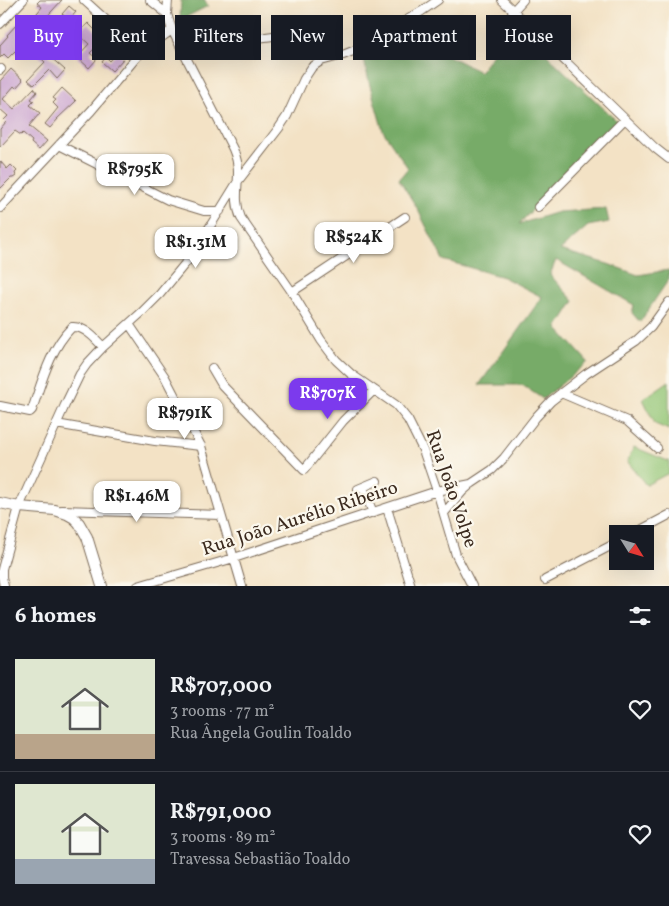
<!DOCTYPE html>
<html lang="en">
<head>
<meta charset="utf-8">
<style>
	body { margin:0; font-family:Vollkorn,serif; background:#20242c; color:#f1f3f6; height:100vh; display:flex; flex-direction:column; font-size:19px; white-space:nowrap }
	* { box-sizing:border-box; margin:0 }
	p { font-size:16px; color:#9ea1a6 }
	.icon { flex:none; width:28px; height:28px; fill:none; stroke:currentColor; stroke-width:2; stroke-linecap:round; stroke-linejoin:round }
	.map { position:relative; height:586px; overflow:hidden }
	.drawer { display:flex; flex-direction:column; background:#171b24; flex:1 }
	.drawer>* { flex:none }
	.hud { position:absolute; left:15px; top:15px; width:640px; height:45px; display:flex; gap:10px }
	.needle { width:32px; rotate:127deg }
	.fabs { position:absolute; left:609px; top:525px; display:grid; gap:10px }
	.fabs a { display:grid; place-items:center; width:45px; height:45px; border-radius:0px; background:#171b24; box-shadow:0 5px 20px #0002; font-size:25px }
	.price { position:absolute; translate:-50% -42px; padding:0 11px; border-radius:10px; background:#fff; color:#222; font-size:16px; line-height:32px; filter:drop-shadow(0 1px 2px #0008) }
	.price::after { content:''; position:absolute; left:50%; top:30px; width:15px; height:11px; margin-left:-8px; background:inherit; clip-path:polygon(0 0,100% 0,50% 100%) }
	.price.active { background:#7c3aed; color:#fff }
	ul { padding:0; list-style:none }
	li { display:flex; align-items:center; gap:15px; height:125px; padding:0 15px }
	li+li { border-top:1px solid #363941 }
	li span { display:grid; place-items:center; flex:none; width:140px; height:100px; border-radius:0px; color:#555 }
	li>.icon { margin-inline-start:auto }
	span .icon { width:60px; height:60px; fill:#fffc; stroke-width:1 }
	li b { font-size:21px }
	h2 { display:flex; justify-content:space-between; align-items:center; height:60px; padding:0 15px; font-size:21px }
	.pill { padding:0 18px; border-radius:0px; background:#171b24; box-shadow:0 5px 20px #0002; font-size:18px; line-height:45px }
	.pill.active { background:#7c3aed; color:#fff }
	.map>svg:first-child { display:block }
	.green { fill:#94c677; stroke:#68784a }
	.forest { fill:#77ab68; stroke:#596a43 }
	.building { fill:#cca7d1 }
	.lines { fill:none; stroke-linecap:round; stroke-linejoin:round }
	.minor-casing { stroke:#7b6a58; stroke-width:10 }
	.tertiary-casing { stroke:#7b6a58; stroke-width:12 }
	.minor { stroke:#fff; stroke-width:8 }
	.tertiary { stroke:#fff; stroke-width:10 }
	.labels { text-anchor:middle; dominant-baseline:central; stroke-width:4.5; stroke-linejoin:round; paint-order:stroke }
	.street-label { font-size:19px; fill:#3b2a1e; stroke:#fbf7ec }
</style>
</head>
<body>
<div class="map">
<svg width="669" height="586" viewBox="0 0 669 586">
	<rect width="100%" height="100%" fill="#fbf7ec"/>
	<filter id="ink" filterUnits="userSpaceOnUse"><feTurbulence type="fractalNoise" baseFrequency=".02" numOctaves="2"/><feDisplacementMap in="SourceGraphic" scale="10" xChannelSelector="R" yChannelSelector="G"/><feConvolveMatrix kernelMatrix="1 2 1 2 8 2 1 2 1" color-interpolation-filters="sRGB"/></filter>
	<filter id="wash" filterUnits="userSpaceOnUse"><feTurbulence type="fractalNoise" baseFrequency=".0096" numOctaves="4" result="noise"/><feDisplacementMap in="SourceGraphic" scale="20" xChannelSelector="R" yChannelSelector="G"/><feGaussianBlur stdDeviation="1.12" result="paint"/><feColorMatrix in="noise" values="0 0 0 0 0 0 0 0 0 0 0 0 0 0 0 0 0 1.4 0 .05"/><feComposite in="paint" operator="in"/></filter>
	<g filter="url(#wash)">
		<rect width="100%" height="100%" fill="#f3e2c5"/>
		<path class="green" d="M669,381V430L655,424L643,399Z
			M634,447L668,461L669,460V473L646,485L627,461Z"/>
		<path class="forest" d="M181,0H204L208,6L180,20Z
			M514,24L617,121L519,224L558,212L606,209L609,222L588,226L560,250L608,264L638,275L669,270V279L640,322L632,313L634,305L556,260L550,275L574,301L557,328L588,362L543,399L522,385H479L542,297L503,277L443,260L417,208L399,179L408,168L383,131L369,82L363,55L400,46L441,52L480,72Z"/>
		<g id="blocks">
			<path class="building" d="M40,0H62L42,22L40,20L30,31L39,40L52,25L65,38L63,39L72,47L66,53L50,39L43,46L50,53L48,55L65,70L57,79L49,70L34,85L28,80L45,62L26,44L18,54L15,51L8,58L4,54L0,58V45L8,36L7,35L27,13L33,18L42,7L37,3Z
				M69,6L76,12L69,20L62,14Z
				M88,23L105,40L100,45L99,44L90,53L97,59L89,68L77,57L89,44L78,34Z
				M118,52L124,58L112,71L102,62L106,57L110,61Z
				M11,69L23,80L16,88L14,86L3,99L14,109L34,88L37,92L31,99L34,101L30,105L40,113L29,126L47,141L39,150L31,143L32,141L23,133L21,135L15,131L0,147V129L6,122L4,120L8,116L0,109V81Z
				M62,88L76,101L57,119H58L50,128L45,124L58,108L53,103L56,100L53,98Z
				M0,161L7,169L11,165L17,171L15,173L16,176L13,178H11L0,189Z"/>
		</g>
	</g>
	<g filter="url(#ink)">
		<use href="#blocks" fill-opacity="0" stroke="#7b6a58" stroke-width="1"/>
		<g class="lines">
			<defs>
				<path id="minor" d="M84,0L141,52
					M150,0L167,14
					M168,0L167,14L172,30L233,149C236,156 238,163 238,172C238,188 234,202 241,218L292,292L321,340L336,360L351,374L396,405L408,420L423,450L437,491L456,555L472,586
					M502,0L655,148L669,159
					M513,11L523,0
					M0,24L23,0
					M181,48L304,32
					M0,70L1,69
					M59,145L168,200L204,211H220
					M538,207L625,119
					M0,208L91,111L141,52L172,30
					M292,292L405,217
					M129,324L165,377L201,446L242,586
					M212,368L222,385L304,470L343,421L374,390
					M561,393L627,421L657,448
					M0,406L30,412L32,410C42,381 50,349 72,327C84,326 95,338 103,347
					M56,424L155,441L201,446
					M363,487L373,513
					M358,489L377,481
					M387,508L411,586
					M62,510L221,515
					M444,513L463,491L471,484L492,470L504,458L536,417L551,401L586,374L636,341L651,327L669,302
					M633,534L669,515
					M545,580L618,542
					M4,586L2,577V569L19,507L65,405L80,374L87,364L103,347L141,313L160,294L193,254L238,181L279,128L287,116L304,79L312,67L321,61L343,55L358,49L422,11L438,0
					M138,586L234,558L437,491L471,484"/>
				<path id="tertiary" d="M0,503L19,507L55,510L67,514L74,518L79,523L87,537L102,586"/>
			</defs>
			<use href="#minor" class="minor-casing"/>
			<use href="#tertiary" class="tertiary-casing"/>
			<use href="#minor" class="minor"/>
			<use href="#tertiary" class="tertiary"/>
		</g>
	</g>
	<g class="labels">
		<g class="street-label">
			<text transform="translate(451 489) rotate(71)">Rua João Volpe</text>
			<text transform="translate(300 519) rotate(-18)">Rua João Aurélio Ribeiro</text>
		</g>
	</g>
</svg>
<div class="fabs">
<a><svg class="needle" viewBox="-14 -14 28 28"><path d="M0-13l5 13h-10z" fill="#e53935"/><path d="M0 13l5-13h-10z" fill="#9ea1a6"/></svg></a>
</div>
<b class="price" style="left:135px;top:196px">R$795K</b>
<b class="price" style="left:354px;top:264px">R$524K</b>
<b class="price" style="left:196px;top:269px">R$1.31M</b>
<b class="price active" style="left:328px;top:420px">R$707K</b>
<b class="price" style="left:185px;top:440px">R$791K</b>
<b class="price" style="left:137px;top:523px">R$1.46M</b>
<div class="hud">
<a class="pill active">Buy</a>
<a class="pill">Rent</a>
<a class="pill">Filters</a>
<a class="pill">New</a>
<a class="pill">Apartment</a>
<a class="pill">House</a>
</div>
</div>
<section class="drawer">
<h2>6 homes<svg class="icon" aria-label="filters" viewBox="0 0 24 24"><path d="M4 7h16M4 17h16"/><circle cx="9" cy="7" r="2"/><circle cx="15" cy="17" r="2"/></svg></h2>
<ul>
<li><span style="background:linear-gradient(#dfe7d0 75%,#b9a48a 0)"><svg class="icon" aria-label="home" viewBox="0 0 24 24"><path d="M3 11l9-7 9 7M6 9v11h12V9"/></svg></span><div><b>R$707,000</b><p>3 rooms · 77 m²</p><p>Rua Ângela Goulin Toaldo</p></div><svg class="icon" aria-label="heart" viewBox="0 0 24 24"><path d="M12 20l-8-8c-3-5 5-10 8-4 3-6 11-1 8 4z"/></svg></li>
<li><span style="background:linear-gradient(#dfe7d0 75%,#9aa5b1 0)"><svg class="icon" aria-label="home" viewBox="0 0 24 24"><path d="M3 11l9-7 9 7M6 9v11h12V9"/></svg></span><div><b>R$791,000</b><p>3 rooms · 89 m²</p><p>Travessa Sebastião Toaldo</p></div><svg class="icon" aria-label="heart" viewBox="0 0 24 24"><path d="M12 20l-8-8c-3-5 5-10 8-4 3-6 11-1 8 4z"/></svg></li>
</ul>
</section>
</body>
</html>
